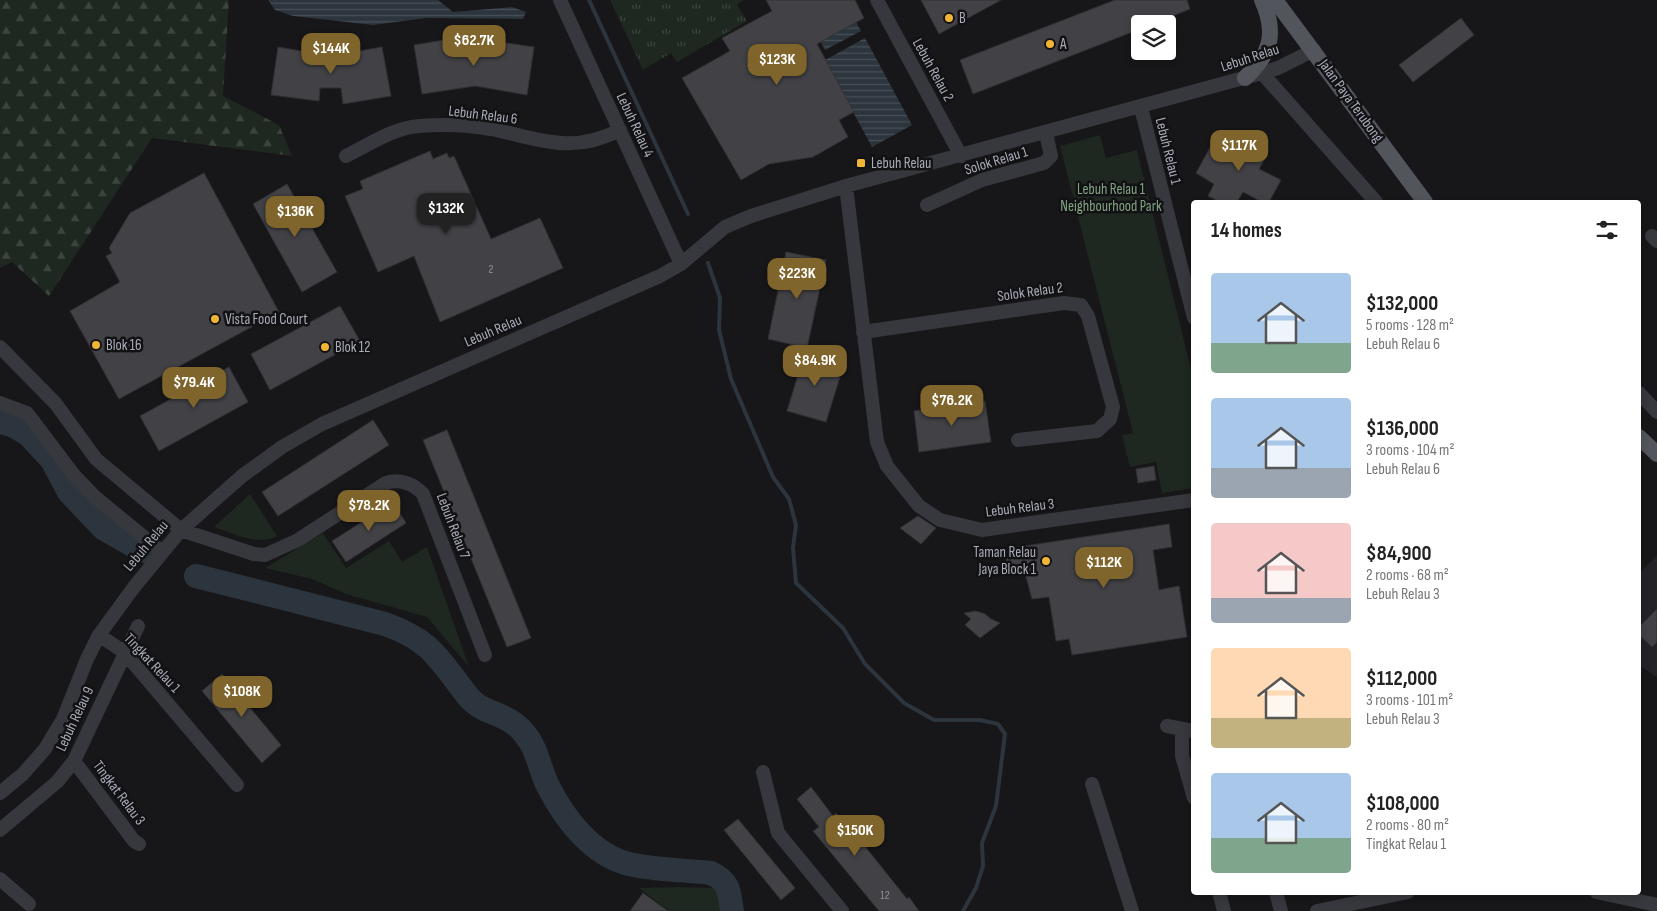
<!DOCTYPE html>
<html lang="en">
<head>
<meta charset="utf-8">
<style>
	body { margin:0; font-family:"Sofia Sans Condensed",sans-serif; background:#f6f6f6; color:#222; height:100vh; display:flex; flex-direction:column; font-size:19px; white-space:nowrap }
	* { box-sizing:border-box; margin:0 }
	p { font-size:16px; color:#767676 }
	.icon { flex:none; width:28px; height:28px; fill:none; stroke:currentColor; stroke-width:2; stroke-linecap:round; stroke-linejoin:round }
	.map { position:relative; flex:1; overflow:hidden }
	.drawer { position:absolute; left:1191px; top:200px; width:450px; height:695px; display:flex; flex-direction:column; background:#fff; border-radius:5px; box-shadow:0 2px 8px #0003 }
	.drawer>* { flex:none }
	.fabs { position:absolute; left:1131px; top:15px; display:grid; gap:10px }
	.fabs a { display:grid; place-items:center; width:45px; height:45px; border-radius:5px; background:#fff; box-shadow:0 2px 8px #0003; font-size:25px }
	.price { position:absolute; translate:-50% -42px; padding:0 11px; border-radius:10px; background:#7f642b; color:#fff; font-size:16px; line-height:32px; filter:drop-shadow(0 1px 2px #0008) }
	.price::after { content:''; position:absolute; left:50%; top:30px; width:15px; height:11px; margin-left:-8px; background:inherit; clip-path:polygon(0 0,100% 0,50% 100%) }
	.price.on { background:#222; color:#fff }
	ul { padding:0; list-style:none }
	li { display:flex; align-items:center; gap:15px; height:125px; padding:0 20px }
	li span { display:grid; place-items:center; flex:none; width:140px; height:100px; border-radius:5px; color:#555 }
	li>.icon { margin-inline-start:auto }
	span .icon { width:60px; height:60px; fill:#fffc; stroke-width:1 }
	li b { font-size:21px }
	h2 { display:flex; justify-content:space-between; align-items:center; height:60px; padding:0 20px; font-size:21px }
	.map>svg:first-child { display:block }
	.built { fill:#232226 }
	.grass { fill:url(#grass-tufts) }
	.forest { fill:url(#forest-firs) }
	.green { fill:#1e2720 }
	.water { fill:url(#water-rules) }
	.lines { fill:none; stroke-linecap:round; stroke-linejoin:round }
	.stream { stroke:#2c353d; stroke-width:4 }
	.river { stroke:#2c353d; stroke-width:24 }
	.building { fill:#414146; stroke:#313034 }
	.minor { stroke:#37383d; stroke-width:14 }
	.major { stroke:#53555c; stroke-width:16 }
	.poi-dot { fill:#f1b536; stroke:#121114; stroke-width:2 }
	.labels { text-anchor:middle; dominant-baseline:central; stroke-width:5; stroke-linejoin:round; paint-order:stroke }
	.number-label { font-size:12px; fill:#8f929c }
	.poi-label { font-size:15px; fill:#a9adb8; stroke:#121114; text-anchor:start }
	.street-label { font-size:15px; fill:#a9adb8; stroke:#121114 }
	.park-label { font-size:15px; fill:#80a382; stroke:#121114 }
</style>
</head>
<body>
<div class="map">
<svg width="1657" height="911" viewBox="0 0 1657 911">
	<defs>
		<pattern id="grass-tufts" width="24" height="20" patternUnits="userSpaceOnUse" patternTransform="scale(1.25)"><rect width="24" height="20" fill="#1e2720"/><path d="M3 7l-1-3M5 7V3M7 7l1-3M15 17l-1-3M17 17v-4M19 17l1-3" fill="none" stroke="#3c443e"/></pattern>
		<pattern id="forest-firs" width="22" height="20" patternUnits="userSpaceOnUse" patternTransform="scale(1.25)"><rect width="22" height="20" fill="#1e2720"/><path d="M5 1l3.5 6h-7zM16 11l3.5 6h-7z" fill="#3c443e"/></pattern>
		<pattern id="water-rules" width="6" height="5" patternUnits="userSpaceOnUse" patternTransform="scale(1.25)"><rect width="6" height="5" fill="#2c353d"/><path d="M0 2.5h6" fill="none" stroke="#485057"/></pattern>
	</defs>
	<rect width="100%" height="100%" fill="#171619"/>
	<path class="built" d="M1657,556V677L1639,665V573Z"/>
	<path class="grass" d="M610,0H744L737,4L747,21L677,62L671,53L643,70Z"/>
	<path class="forest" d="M0,0H229L223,96L279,125L292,156L152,138L49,296L12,262L0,268Z"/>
	<path class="green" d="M1100,135L1106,158L1137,150L1194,381V488L1162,493L1156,462L1130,467L1122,435L1133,433L1060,146Z
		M250,494L277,536C258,547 233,533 214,527Z
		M323,533L346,568L389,541L402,562L427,547L469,667L427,617L346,594L312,579L265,568Z
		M677,887L716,888L723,911H669L639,888Z"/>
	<path class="water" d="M268,0H438L453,12L512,7L526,12L523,19L426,18L373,25L293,16L275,10Z
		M844,0L861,31L825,50L808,18Z
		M865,38L912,125L872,147L825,60Z"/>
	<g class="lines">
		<path class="stream" d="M589,0L688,214
			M708,263L720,298L719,330L731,379L773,477L789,499L796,525L793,548L796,583L843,628L865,664L904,703L934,720H980L998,724L1005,734L996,806L982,843L983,866L976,888L963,911"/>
		<path class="river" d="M0,422L12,425L28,434L52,460L69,492L103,528L143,551
			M196,576L385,624C432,641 438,658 466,694C482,716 505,710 524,733C538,749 539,769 549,788C565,819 592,855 629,864C655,870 684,870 711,873C730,882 729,892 732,911"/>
	</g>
	<path class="building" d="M766,0H855L864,18L817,44L854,112L839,120L848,137L813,157L769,164L741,180L682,78L730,51L722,38L772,11Z
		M921,0H1001L939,34Z
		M1115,0H1187L1190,9L1153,24H1140V29L973,94L960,60Z
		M1461,18L1474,35L1413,82L1399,65Z
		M462,37L464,54L484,53L486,40L534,47L527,95L475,86L422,94L414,45Z
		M278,47L330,56L382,47L391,96L343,104L341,88H320L319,101L271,95Z
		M1248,136H1256L1265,145L1266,157L1259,169L1281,180L1269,202H1262L1243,192L1237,202H1220L1208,196L1214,184L1196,173L1212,144L1227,152L1238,141Z
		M430,151L433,159L447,153L449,158L454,156L491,239L540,218L563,268L440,322L414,256L378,272L345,196L363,189L360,181Z
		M204,173L279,312L119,399L70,311L120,282L106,256L112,253L109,248L130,213Z
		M287,184L337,272L302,292L253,204Z
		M786,252L826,260L807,348L768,339Z
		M340,306L360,341L270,390L251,354Z
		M805,352L844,364L826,422L787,411Z
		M229,367L248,402L159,451L140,416Z
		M985,401L991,442L919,452L914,411Z
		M373,420L389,445L278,516L262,492Z
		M447,430L531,638L507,647L423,440Z
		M1154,466L1156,480L1138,483L1136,469Z
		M393,502L406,523L346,562L332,541Z
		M918,516L936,528L921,544L900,528Z
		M1169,524L1172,547L1153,550L1159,590L1179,586L1187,637L1072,655L1069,639L1056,641L1049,597L1032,599L1024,569L1008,572L1005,549Z
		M1657,609V642L1652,647L1639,635V627Z
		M976,611L985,614L991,619L1000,623L980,638L965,625L971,619L964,613Z
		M222,674L281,745L262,763L202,691Z
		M811,787L833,816L836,813L858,841L860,840L907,899L909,897L919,911H879L813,831L819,827L797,799Z
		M738,819L795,888L781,900L724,830Z
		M643,893L668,911H630Z"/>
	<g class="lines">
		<path class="minor" d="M560,0L681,264
			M877,0L961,156
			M1262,73L1376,202
			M1141,108L1194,318
			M346,156C368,145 393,128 419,126C442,124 468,125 491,129C540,139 571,155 620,130
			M846,186L877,442L887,466L919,506L940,520L982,530L1194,500
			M927,205L982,180L1044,163L1051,156L1046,133
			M1652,236L1657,241
			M863,332L1064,303L1081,305L1088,316L1113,407L1110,419L1097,431L1018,440
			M0,347L56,404L96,459L181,530L254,554L265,555L298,540L386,483C399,478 414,484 423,494L485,655
			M1639,393L1657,412
			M0,403L27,413L73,474L95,497L162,552
			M99,635L124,652L237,785
			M1167,726L1194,731
			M1182,729V756L1194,798
			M74,761L134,841L139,844
			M763,772L778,833L842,911
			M1092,784L1132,911
			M0,793L23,774L45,749L63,719L87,659L99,635L134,587L181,530L242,476L282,447L322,424L660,276L681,264L725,227L751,216L846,186L1262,73L1278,68L1314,50
			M0,830L57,782L74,761L138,626
			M0,879L29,904
			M1219,892L1224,911
			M1276,892L1281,911
			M1596,892L1657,905
			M1317,911L1408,892"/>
		<path class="major" d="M1275,0L1425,202
			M1245,78C1271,54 1277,33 1262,0
			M1639,437L1657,454"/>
	</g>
	<g class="poi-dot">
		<circle cx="949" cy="18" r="5"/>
		<circle cx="1050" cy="44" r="5"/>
		<rect x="856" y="158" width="10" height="10" rx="2.5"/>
		<circle cx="215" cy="319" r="5"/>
		<circle cx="96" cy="345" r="5"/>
		<circle cx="325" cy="347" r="5"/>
		<circle cx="1046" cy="561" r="5"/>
	</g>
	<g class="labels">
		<g class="number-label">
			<text x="491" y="269">2</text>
			<text x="885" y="895">12</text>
		</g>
		<g class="poi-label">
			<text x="959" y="18">B</text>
			<text x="1060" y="44">A</text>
			<text x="871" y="163">Lebuh Relau</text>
			<text x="225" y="319">Vista Food Court</text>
			<text x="106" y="345">Blok 16</text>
			<text x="335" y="347">Blok 12</text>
			<text x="1036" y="552" text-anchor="end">Taman Relau<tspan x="1036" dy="17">Jaya Block 1</tspan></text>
		</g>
		<g class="street-label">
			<text transform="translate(1250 58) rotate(-18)">Lebuh Relau</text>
			<text transform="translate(933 70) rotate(61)">Lebuh Relau 2</text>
			<text transform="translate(1351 101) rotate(54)">Jalan Paya Terubong</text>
			<text transform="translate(483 115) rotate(7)">Lebuh Relau 6</text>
			<text transform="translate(635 125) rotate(65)">Lebuh Relau 4</text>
			<text transform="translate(1168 151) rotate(76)">Lebuh Relau 1</text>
			<text transform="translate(996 161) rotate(-17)">Solok Relau 1</text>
			<text transform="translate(1030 292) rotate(-8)">Solok Relau 2</text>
			<text transform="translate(493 331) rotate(-23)">Lebuh Relau</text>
			<text transform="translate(1020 508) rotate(-7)">Lebuh Relau 3</text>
			<text transform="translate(453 526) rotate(69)">Lebuh Relau 7</text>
			<text transform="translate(146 546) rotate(-50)">Lebuh Relau</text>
			<text transform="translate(152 663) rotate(47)">Tingkat Relau 1</text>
			<text transform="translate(75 719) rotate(-65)">Lebuh Relau 9</text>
			<text transform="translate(119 793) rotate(53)">Tingkat Relau 3</text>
		</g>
		<g class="park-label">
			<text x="1111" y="189">Lebuh Relau 1<tspan x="1111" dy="17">Neighbourhood Park</tspan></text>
		</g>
	</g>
</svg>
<div class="fabs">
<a><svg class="icon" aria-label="layers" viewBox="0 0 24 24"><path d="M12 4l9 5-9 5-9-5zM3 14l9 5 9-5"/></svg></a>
</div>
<b class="price" style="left:474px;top:67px">$62.7K</b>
<b class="price" style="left:331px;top:75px">$144K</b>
<b class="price" style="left:777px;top:86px">$123K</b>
<b class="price" style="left:1239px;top:172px">$117K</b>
<b class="price on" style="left:446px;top:235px">$132K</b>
<b class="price" style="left:295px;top:238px">$136K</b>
<b class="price" style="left:797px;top:300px">$223K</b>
<b class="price" style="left:815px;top:387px">$84.9K</b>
<b class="price" style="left:194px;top:409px">$79.4K</b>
<b class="price" style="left:952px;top:427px">$76.2K</b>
<b class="price" style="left:369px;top:532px">$78.2K</b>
<b class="price" style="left:1104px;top:589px">$112K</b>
<b class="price" style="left:242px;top:718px">$108K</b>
<b class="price" style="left:855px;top:857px">$150K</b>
<section class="drawer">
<h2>14 homes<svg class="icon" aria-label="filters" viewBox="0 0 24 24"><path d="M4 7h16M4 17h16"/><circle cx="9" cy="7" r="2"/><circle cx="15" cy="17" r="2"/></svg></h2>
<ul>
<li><span style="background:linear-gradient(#a9c7e8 70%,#7fa58c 0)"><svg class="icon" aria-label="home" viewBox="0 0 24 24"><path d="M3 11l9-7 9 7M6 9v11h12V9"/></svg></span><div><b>$132,000</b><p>5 rooms · 128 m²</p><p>Lebuh Relau 6</p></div></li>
<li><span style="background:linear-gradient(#a9c7e8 70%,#9aa5b1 0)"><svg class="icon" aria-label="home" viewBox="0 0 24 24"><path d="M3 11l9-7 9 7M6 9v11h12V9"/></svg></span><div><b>$136,000</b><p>3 rooms · 104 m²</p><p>Lebuh Relau 6</p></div></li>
<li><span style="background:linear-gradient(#f6c9c9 75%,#9aa5b1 0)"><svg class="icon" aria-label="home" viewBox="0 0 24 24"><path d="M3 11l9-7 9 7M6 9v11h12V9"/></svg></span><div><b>$84,900</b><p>2 rooms · 68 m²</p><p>Lebuh Relau 3</p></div></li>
<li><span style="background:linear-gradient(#ffd9b3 70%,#c2b280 0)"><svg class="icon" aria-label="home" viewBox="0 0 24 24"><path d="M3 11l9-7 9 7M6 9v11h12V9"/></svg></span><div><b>$112,000</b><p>3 rooms · 101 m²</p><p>Lebuh Relau 3</p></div></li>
<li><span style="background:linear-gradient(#a9c7e8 65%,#7fa58c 0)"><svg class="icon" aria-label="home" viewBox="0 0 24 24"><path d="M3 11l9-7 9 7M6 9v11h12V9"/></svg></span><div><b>$108,000</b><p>2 rooms · 80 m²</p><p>Tingkat Relau 1</p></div></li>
</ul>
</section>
</div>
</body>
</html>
